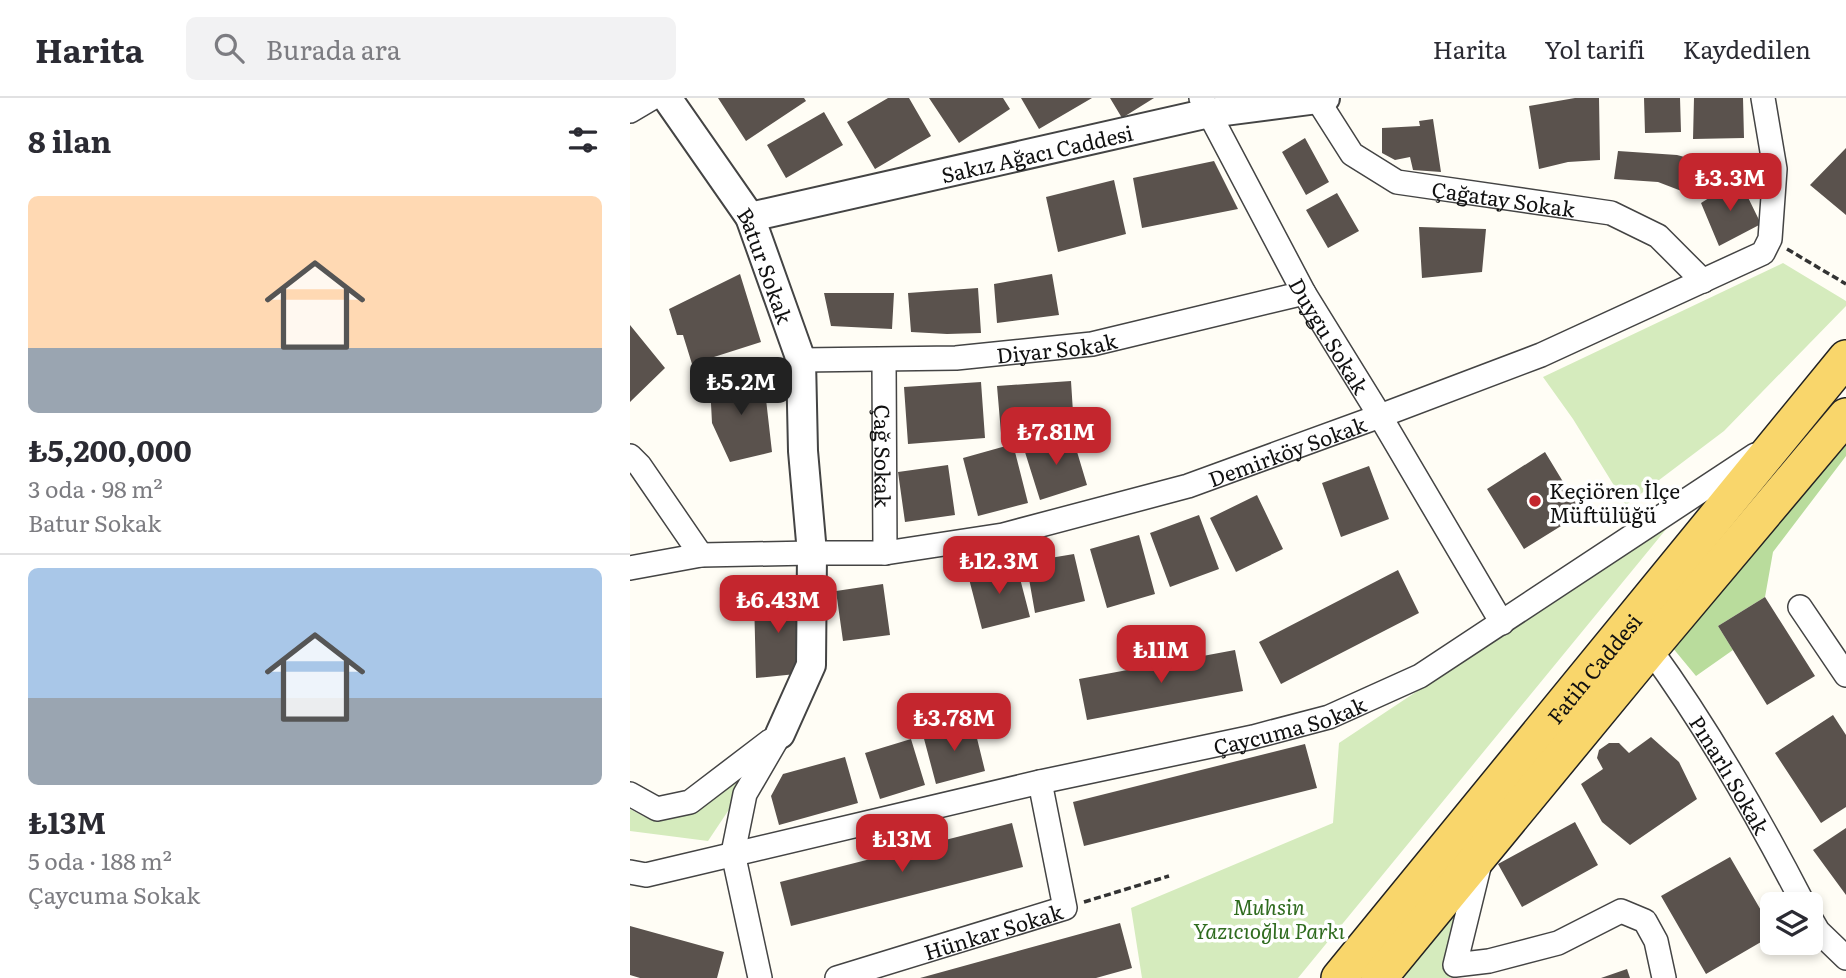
<!DOCTYPE html>
<html lang="tr">
<head>
<meta charset="utf-8">
<style>
	body { margin:0; font-family:Literata,serif; background:#f2f2f3; color:#2b2b33; height:100vh; display:flex; flex-direction:column; font-size:26px; white-space:nowrap }
	* { box-sizing:border-box; margin:0 }
	p { font-size:23px; color:#7c7c81 }
	.icon { flex:none; width:38px; height:38px; fill:none; stroke:currentColor; stroke-width:2; stroke-linecap:round; stroke-linejoin:round }
	.map { position:relative; flex:1; overflow:hidden }
	.sheet { display:flex; flex-direction:column; background:#fff; width:630px }
	.sheet>* { flex:none }
	.tools { position:absolute; left:1130px; top:794px; display:grid; gap:14px }
	.tools a { display:grid; place-items:center; width:63px; height:63px; border-radius:10px; background:#fff; box-shadow:0 4px 10px #0003; font-size:35px }
	.price { position:absolute; translate:-50% -60px; padding:0 16px; border-radius:14px; background:#c4262e; color:#fff; font-size:23px; line-height:46px; filter:drop-shadow(0 2px 4px #0008) }
	.price::after { content:''; position:absolute; left:50%; top:42px; width:21px; height:16px; margin-left:-10px; background:inherit; clip-path:polygon(0 0,100% 0,50% 100%) }
	.price.current { background:#222; color:#fff }
	ul { padding:0; list-style:none }
	li { display:grid; align-content:center; gap:14px; height:371px; padding:0 28px }
	li+li { border-top:2px solid #e1e1e2 }
	li span { display:grid; place-items:center; height:217px; border-radius:10px; color:#555 }
	li>.icon { margin-inline-start:auto }
	span .icon { width:126px; height:126px; fill:#fffc; stroke-width:1 }
	li b { font-size:30px }
	h2 { display:flex; justify-content:space-between; align-items:center; height:84px; padding:0 28px; font-size:30px }
	header { display:flex; align-items:center; gap:42px; box-sizing:border-box; height:98px; padding:0 35px; background:#fff; border-bottom:2px solid #e1e1e2 }
	header strong { font-size:33px }
	nav { display:flex; gap:38px; margin-inline-start:auto; font-size:24px }
	.search { width:490px; height:63px; background:#f2f2f3; display:flex; align-items:center; gap:18px; box-sizing:border-box; padding:0 24px; border-radius:10px; color:#7c7c81; font-size:26px }
	main { display:flex; flex:1; min-height:0 }
	.map>svg:first-child { display:block }
	.green { fill:#d5ebbd }
	.forest { fill:#b9dc9c }
	.building { fill:#5a524d }
	.lines { fill:none; stroke-linecap:round; stroke-linejoin:round }
	.minor-casing { stroke:#444; stroke-width:26 }
	.tertiary-casing { stroke:#444; stroke-width:32 }
	.primary-casing { stroke:#222; stroke-width:38 }
	.path { stroke:#333; stroke-width:3.5; stroke-dasharray:7 3.5; stroke-linecap:butt }
	.minor { stroke:#fff; stroke-width:23 }
	.tertiary { stroke:#fff; stroke-width:28 }
	.primary { stroke:#f9d66b; stroke-width:35 }
	.poi-dot { fill:#c4262e; stroke:#fff; stroke-width:2.5 }
	.labels { text-anchor:middle; dominant-baseline:central; stroke-width:7; stroke-linejoin:round; paint-order:stroke }
	.street-label { font-size:21px; fill:#111; stroke:#fff }
	.poi-label { font-size:21px; fill:#111; stroke:#fff; text-anchor:start }
	.park-label { font-size:21px; font-style:italic; fill:#2f6b1f; stroke:#fff }
</style>
</head>
<body>
<header>
<strong>Harita</strong>
<div class="search"><svg class="icon" aria-label="search" viewBox="0 0 24 24"><circle cx="10" cy="10" r="6"/><path d="M15 15l6 6"/></svg>Burada ara</div>
<nav><a>Harita</a><a>Yol tarifi</a><a>Kaydedilen</a></nav>
</header>
<main>
<section class="sheet">
<h2>8 ilan<svg class="icon" aria-label="filters" viewBox="0 0 24 24"><path d="M4 7h16M4 17h16"/><circle cx="9" cy="7" r="2"/><circle cx="15" cy="17" r="2"/></svg></h2>
<ul>
<li><span style="background:linear-gradient(#ffd9b3 70%,#9aa5b1 0)"><svg class="icon" aria-label="home" viewBox="0 0 24 24"><path d="M3 11l9-7 9 7M6 9v11h12V9"/></svg></span><div><b>₺5,200,000</b><p>3 oda · 98 m²</p><p>Batur Sokak</p></div></li>
<li><span style="background:linear-gradient(#a9c7e8 60%,#9aa5b1 0)"><svg class="icon" aria-label="home" viewBox="0 0 24 24"><path d="M3 11l9-7 9 7M6 9v11h12V9"/></svg></span><div><b>₺13M</b><p>5 oda · 188 m²</p><p>Çaycuma Sokak</p></div></li>
</ul>
</section>
<div class="map">
<svg width="1216" height="880" viewBox="0 0 1216 880">
	<rect width="100%" height="100%" fill="#fffdf5"/>
	<path class="green" d="M1153,165L1216,203V208L1094,333L996,407L943,321L913,279Z
		M1042,424L668,880H512L501,810L703,725L709,645Z
		M117,673L104,704L78,743L0,733V711L15,719H45L69,711Z
		M832,795L826,880H762Z"/>
	<path class="forest" d="M1216,332V358L1143,454L1135,499L1088,528L1103,552L1066,578L1037,543Z"/>
	<path class="building" d="M88,0H174L176,3L116,43Z
		M258,0H279L301,38L245,71L217,24Z
		M299,0H373L380,11L329,45Z
		M391,0H462L409,31Z
		M480,0H524L492,20Z
		M945,0H969L970,62L938,64L909,71L899,8Z
		M1014,0H1050L1051,34L1015,35Z
		M1064,0H1113L1114,40L1063,41Z
		M194,14L213,47L156,80L137,47Z
		M803,21L811,74L783,72L780,59L765,62L752,55V30L790,28L789,23Z
		M675,40L699,84L676,97L652,54Z
		M1216,50V117L1180,87Z
		M988,53L1047,57L1085,67L1062,97L1028,84L984,81Z
		M584,63L608,111L512,130L503,80Z
		M1109,81L1131,126L1089,148L1071,105Z
		M484,82L496,136L428,154L416,99Z
		M707,95L729,133L698,150L676,112Z
		M789,129L856,131L852,174L792,180Z
		M110,176L131,244L62,266L53,237H47L39,211Z
		M422,176L429,217L367,225L364,186Z
		M348,190L351,235L317,236L281,234L278,195Z
		M194,195H264L262,231L201,228Z
		M0,227L35,270L0,304Z
		M133,275L142,354L100,364L82,325L80,286Z
		M441,283L444,330L371,335L367,288Z
		M351,284L355,340L278,346L274,289Z
		M442,337L457,387L410,402L394,351Z
		M383,346L398,405L348,418L333,360Z
		M915,354L952,415L894,451L857,391Z
		M318,367L325,417L275,424L268,374Z
		M739,368L759,421L711,439L692,385Z
		M627,397L653,451L606,474L580,420Z
		M569,417L589,471L540,489L520,435Z
		M509,437L525,496L477,510L460,451Z
		M444,456L455,503L405,515L396,464Z
		M386,465L400,519L352,531L338,477Z
		M768,472L789,515L651,586L629,544Z
		M253,486L260,537L213,543L206,493Z
		M171,496V554L166,576L126,580L124,500Z
		M1135,499L1185,578L1137,607L1088,528Z
		M605,552L613,593L457,622L449,581Z
		M1203,617L1216,637V709L1191,725L1145,655Z
		M343,624L355,673L306,686L293,637Z
		M1021,639L1049,664L1067,701L1000,747L972,724L951,686L973,671L967,660L969,652L979,645H989L999,655Z
		M281,641L295,687L250,701L235,655Z
		M675,646L687,690L454,748L443,704Z
		M215,659L228,705L149,727L141,698L153,676Z
		M945,724L968,767L892,809L868,766Z
		M382,725L393,769L161,828L150,784Z
		M1216,730V797L1183,752Z
		M1100,759L1143,833V837L1076,876L1031,798Z
		M490,825L502,870L466,880H290Z
		M0,828L94,854L87,880H10L0,877Z
		M997,871L1000,880H971Z"/>
	<g class="lines">
		<defs>
			<g id="minor">
				<path id="s1" d="M571,0L674,195L750,318L872,525"/>
				<path id="s2" d="M687,1L722,56L767,84L981,115L1028,138L1073,183"/>
				<path d="M0,13L22,0"/>
				<path id="s3" d="M171,262L326,260L462,246L674,195"/>
				<path id="s4" d="M254,262L255,455"/>
				<path d="M0,358L10,368L71,457"/>
				<path id="s5" d="M0,470L71,457L182,455H255L373,437L558,388L750,318L911,257L1133,155L1140,141L1145,71L1133,0"/>
				<path d="M1170,509L1216,577"/>
				<path id="s6" d="M1020,551C1079,632 1128,718 1174,807"/>
				<path d="M0,696L27,711L60,704L140,643"/>
				<path d="M850,765L825,867L859,863L928,845L991,813L1015,823L1026,843L1034,880"/>
				<path id="s7" d="M0,774L16,777L410,684L623,639L699,619L790,578L1125,357"/>
				<path d="M1181,821L1188,833L1216,860"/>
				<path d="M130,880L103,755L115,696L150,636"/>
				<path id="s8" d="M207,880L435,810L410,684"/>
			</g>
			<g id="tertiary">
				<path id="s9" d="M37,0L120,119L171,262L173,353L182,455L181,567L150,636"/>
				<path id="s10" d="M120,119L579,15L695,0"/>
			</g>
			<g id="primary">
				<path id="s11" d="M709,880L1216,260"/>
				<path d="M749,880L1020,551L1216,318"/>
			</g>
		</defs>
		<use href="#minor" class="minor-casing"/>
		<use href="#tertiary" class="tertiary-casing"/>
		<use href="#primary" class="primary-casing"/>
		<path class="path" d="M1157,151L1216,186
			M454,804L539,778"/>
		<use href="#minor" class="minor"/>
		<use href="#tertiary" class="tertiary"/>
		<use href="#primary" class="primary"/>
	</g>
	<circle class="poi-dot" cx="905" cy="403" r="7"/>
	<g class="labels">
		<g class="street-label">
			<text stroke="none"><textPath href="#s10" startOffset="294">Sakız Ağacı Caddesi</textPath></text>
			<text stroke="none"><textPath href="#s2" startOffset="226">Çağatay Sokak</textPath></text>
			<text stroke="none"><textPath href="#s9" startOffset="196">Batur Sokak</textPath></text>
			<text stroke="none"><textPath href="#s1" startOffset="270">Duygu Sokak</textPath></text>
			<text stroke="none"><textPath href="#s3" startOffset="256">Diyar Sokak</textPath></text>
			<text stroke="none"><textPath href="#s5" startOffset="672">Demirköy Sokak</textPath></text>
			<text stroke="none"><textPath href="#s4" startOffset="96">Çağ Sokak</textPath></text>
			<text stroke="none"><textPath href="#s11" startOffset="401">Fatih Caddesi</textPath></text>
			<text stroke="none"><textPath href="#s7" startOffset="677">Çaycuma Sokak</textPath></text>
			<text stroke="none"><textPath href="#s6" startOffset="149">Pınarlı Sokak</textPath></text>
			<text stroke="none"><textPath href="#s8" startOffset="163">Hünkar Sokak</textPath></text>
		</g>
		<g class="poi-label">
			<text x="919" y="391">Keçiören İlçe<tspan x="919" dy="24">Müftülüğü</tspan></text>
		</g>
		<g class="park-label">
			<text x="639" y="807">Muhsin<tspan x="639" dy="24">Yazıcıoğlu Parkı</tspan></text>
		</g>
	</g>
</svg>
<div class="tools">
<a><svg class="icon" aria-label="layers" viewBox="0 0 24 24"><path d="M12 4l9 5-9 5-9-5zM3 14l9 5 9-5"/></svg></a>
</div>
<b class="price" style="left:1100px;top:115px">₺3.3M</b>
<b class="price current" style="left:111px;top:319px">₺5.2M</b>
<b class="price" style="left:426px;top:369px">₺7.81M</b>
<b class="price" style="left:369px;top:498px">₺12.3M</b>
<b class="price" style="left:148px;top:537px">₺6.43M</b>
<b class="price" style="left:531px;top:587px">₺11M</b>
<b class="price" style="left:324px;top:655px">₺3.78M</b>
<b class="price" style="left:272px;top:776px">₺13M</b>
</div>
</main>
</body>
</html>
